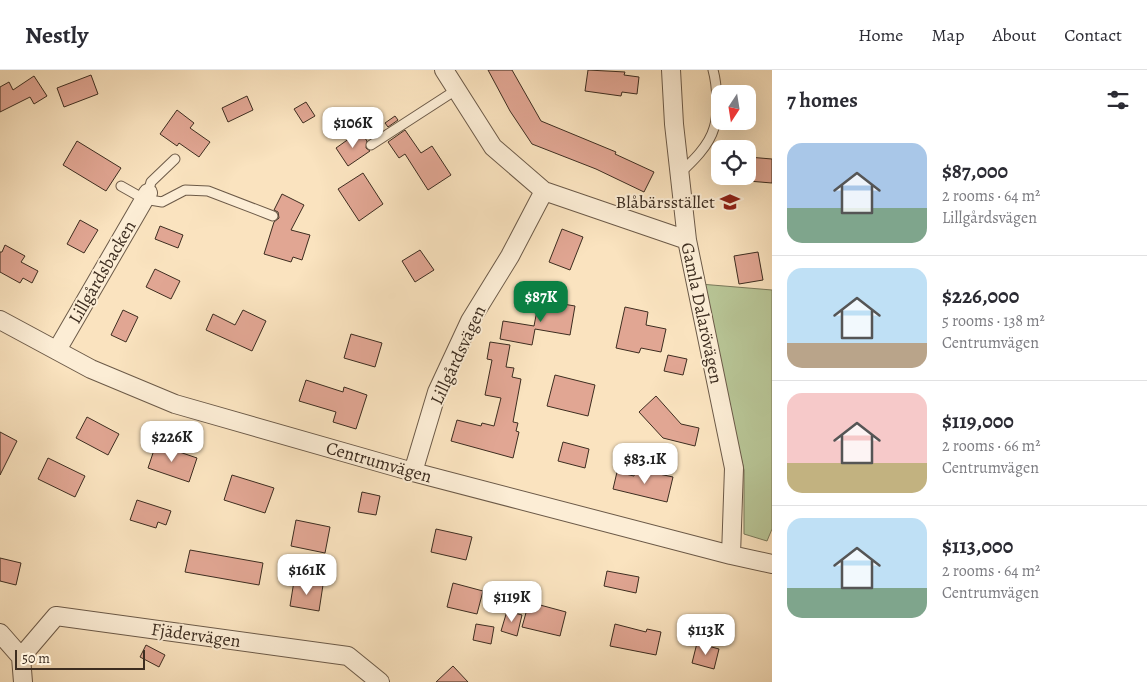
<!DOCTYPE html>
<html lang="en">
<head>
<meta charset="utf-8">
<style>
	body { margin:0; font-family:Alegreya,serif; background:#f7f7f7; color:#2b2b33; height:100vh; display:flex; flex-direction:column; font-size:19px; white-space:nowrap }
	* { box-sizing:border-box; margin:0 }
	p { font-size:16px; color:#7c7c81 }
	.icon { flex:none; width:28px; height:28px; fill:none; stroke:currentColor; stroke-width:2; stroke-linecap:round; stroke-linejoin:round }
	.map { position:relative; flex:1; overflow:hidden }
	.drawer { display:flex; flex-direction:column; background:#fff; width:375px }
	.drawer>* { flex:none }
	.needle { width:32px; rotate:192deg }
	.tools { position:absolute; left:711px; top:15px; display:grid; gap:10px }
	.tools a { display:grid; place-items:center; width:45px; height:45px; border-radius:10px; background:#fff; box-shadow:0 5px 20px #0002; font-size:25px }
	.scale { position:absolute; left:15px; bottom:12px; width:130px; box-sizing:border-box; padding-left:5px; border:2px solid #3d2d20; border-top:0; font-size:14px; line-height:18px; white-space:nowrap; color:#3d2d20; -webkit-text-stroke:4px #fcedd5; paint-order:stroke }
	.price { position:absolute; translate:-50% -42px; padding:0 11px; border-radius:10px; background:#fff; color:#222; font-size:16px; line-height:32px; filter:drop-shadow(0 1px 2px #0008) }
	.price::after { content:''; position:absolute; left:50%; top:30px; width:15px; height:11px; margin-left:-8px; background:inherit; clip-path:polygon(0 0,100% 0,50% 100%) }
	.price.current { background:#0b8043; color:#fff }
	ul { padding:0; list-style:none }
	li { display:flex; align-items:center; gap:15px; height:125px; padding:0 15px }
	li+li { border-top:1px solid #e1e1e2 }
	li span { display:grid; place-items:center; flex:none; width:140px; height:100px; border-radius:15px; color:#555 }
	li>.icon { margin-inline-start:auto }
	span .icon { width:60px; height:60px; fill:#fffc; stroke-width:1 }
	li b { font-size:21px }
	h2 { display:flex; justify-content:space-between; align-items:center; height:60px; padding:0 15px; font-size:21px }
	header { display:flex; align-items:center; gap:30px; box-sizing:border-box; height:70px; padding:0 25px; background:#fff; border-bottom:1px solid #e1e1e2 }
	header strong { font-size:24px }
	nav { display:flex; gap:28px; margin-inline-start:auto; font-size:18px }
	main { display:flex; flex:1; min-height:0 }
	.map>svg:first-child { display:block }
	.green { fill:#b8c596; stroke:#7a795b }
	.building { fill:#e1a693; stroke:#3d2d20 }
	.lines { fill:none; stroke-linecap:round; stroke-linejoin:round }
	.lane-casing { stroke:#6c5a48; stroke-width:11 }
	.street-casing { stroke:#6c5a48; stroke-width:20 }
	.lane { stroke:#fcedd5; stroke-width:9 }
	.street { stroke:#fcedd5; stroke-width:18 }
	.labels { text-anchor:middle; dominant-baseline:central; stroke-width:4; stroke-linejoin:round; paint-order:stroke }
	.poi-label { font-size:18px; fill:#3d2d20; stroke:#fcedd5; text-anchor:end }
	.street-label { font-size:18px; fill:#3d2d20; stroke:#fcedd5 }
</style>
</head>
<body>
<header>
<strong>Nestly</strong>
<nav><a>Home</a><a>Map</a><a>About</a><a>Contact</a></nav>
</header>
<main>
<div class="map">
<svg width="772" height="612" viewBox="0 0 772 612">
	<rect width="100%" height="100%" fill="#fae3bf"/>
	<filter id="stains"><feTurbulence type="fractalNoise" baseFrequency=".004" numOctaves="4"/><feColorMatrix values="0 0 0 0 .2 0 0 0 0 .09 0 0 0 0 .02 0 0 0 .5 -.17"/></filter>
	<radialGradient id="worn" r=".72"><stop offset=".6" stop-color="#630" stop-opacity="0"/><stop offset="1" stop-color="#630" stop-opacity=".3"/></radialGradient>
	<path class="green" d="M700,214L772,220V459L767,471L744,464V400Z"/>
	<path class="building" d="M488,0H512L541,51L616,82L615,84L654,102L644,122L596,99L532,74L510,41Z
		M588,0L625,2L624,5L639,7L637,24L622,22L621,26L585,21Z
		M91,5L98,24L64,37L57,18Z
		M34,6L47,26L34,34L30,27L0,42V17L9,12L13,20Z
		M247,26L253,40L228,52L222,38Z
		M306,32L315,46L303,53L294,39Z
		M177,40L194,53L190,58L210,72L199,87L179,73L177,76L160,64Z
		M395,46L398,50L388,57L385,53Z
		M405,60L421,83L432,76L451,105L428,120L405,84L399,88L388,72Z
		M360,61L367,71L366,78L370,81L348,96L336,78Z
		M77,71L121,98L106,121L63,95Z
		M748,87L772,89V113L748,111Z
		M363,103L383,134L359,151L338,119Z
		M282,124L304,135L291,160L310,165L302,190L293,187L291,192L264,184L274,152L279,148L278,142L274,140Z
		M80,150L98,160L84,183L67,174Z
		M160,156L183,165L178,178L155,169Z
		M562,159L583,167L570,200L549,192Z
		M5,175L25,186L21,192L38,201L32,213L23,208L20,213L0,202V182H2Z
		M420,180L434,200L415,212L402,191Z
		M758,182L763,210L739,214L734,186Z
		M155,199L180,211L171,229L146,217Z
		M539,230L575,236L570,265L535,259L532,275L500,269L503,251L534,256Z
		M625,237L648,242L646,255L666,259L661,282L641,278L639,283L616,278Z
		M123,240L138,247L126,272L111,265Z
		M243,240L266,251L252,281L206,260L213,244L235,255Z
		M351,264L382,273L375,297L344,288Z
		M490,272L510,275L506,297L514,298L512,307L521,309L513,352L518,353L516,361L519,362L513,388L451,371L457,350L481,356L482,353L494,356L501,328L485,325L492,290L487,289Z
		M668,285L687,289L683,305L664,301Z
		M555,305L595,315L588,346L547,336Z
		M306,310L343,322L344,317L367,325L356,359L333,352L336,342L299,331Z
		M656,326L681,354L699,358L695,376L663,368L639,342Z
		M87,347L119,364L108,385L76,368Z
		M0,362L17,371L0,405Z
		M563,372L589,379L585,398L558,391Z
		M156,374L197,388L189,412L148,398Z
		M48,388L85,406L75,427L38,409Z
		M636,399L673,407L667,432L613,419L617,402L634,406Z
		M232,405L274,418L265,443L224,430Z
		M362,422L380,426L376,445L358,442Z
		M137,430L171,441L166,455L158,452L156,458L130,450Z
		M296,450L330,457L325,483L291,476Z
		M436,459L472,467L466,490L431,482Z
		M190,480L263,493L259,515L185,502Z
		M0,488L21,493L16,515L0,511Z
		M607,501L639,507L636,523L604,516Z
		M294,511L323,515L319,541L290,536Z
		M453,513L483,521L477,544L447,537Z
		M529,532L566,542L560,566L522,557Z
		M507,541L522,545L517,566L501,561Z
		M476,554L494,557L491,574L473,570Z
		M615,554L646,562L647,559L661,562L656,585L610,576Z
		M697,573L719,579L714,599L692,593Z
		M146,575L165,585L159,597L140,587Z
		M453,596L468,612H436Z"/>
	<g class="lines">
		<defs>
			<path id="lane" d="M371,75L456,20
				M679,104C692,92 709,76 714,58C719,44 717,14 713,0
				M121,116L144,129L162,132L185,120L208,121L273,146
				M148,123L151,112L175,89"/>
			<path id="street" d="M444,0L493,77L544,121L687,170
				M671,0L674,54L687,170L734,398L731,485
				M0,250L91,299L175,334L413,402L731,485L772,494
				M57,280L148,123
				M413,402L437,322L470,251L510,186L544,121
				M0,563L21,587L23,612
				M21,587L56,546L348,586L380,612"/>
		</defs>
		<use href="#lane" class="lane-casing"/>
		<use href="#street" class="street-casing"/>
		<use href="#lane" class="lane"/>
		<use href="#street" class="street"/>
	</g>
	<defs>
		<symbol id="school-bare" viewBox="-9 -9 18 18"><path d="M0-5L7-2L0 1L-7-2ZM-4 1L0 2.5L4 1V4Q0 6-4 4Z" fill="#8f2418" stroke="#fcedd5" stroke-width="2.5" paint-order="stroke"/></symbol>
	</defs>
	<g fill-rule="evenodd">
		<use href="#school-bare" x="716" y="118" width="28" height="28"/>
	</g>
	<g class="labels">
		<g class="poi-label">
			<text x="715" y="132">Blåbärsstället</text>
		</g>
		<g class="street-label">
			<text transform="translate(102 202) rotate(-60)">Lillgårdsbacken</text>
			<text transform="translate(702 243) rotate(78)">Gamla Dalarövägen</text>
			<text transform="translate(458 285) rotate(-65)">Lillgårdsvägen</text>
			<text transform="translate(379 392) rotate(16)">Centrumvägen</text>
			<text transform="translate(196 565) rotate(8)">Fjädervägen</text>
		</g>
	</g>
	<rect width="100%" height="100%" filter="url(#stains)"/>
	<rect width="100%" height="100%" fill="url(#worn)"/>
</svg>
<div class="tools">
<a><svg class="needle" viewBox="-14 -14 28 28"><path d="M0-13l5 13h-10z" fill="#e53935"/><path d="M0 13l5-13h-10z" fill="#7c7c81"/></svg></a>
<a><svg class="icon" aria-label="locate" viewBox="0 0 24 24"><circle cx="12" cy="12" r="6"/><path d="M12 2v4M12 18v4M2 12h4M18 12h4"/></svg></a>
</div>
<div class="scale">50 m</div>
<b class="price" style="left:353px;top:79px">$106K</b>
<b class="price current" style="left:541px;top:253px">$87K</b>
<b class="price" style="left:172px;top:393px">$226K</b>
<b class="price" style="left:645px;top:415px">$83.1K</b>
<b class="price" style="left:307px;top:526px">$161K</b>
<b class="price" style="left:512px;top:553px">$119K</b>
<b class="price" style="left:706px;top:586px">$113K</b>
</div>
<section class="drawer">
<h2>7 homes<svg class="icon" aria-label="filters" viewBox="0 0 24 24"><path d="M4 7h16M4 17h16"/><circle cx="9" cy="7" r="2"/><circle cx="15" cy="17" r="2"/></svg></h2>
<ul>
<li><span style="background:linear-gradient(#a9c7e8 65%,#7fa58c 0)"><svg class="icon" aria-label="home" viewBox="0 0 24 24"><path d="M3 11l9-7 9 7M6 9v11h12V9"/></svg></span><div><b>$87,000</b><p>2 rooms · 64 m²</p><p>Lillgårdsvägen</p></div></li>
<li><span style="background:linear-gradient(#bfe0f5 75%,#b9a48a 0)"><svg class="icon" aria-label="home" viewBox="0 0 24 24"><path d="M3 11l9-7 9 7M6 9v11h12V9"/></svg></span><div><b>$226,000</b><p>5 rooms · 138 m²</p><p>Centrumvägen</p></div></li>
<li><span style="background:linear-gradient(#f6c9c9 70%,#c2b280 0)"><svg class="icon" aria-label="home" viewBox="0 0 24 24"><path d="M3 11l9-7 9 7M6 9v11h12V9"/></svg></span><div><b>$119,000</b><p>2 rooms · 66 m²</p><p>Centrumvägen</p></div></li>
<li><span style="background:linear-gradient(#bfe0f5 70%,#7fa58c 0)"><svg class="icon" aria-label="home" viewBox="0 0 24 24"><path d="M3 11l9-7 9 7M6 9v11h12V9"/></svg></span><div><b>$113,000</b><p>2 rooms · 64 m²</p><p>Centrumvägen</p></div></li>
</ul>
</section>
</main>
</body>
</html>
